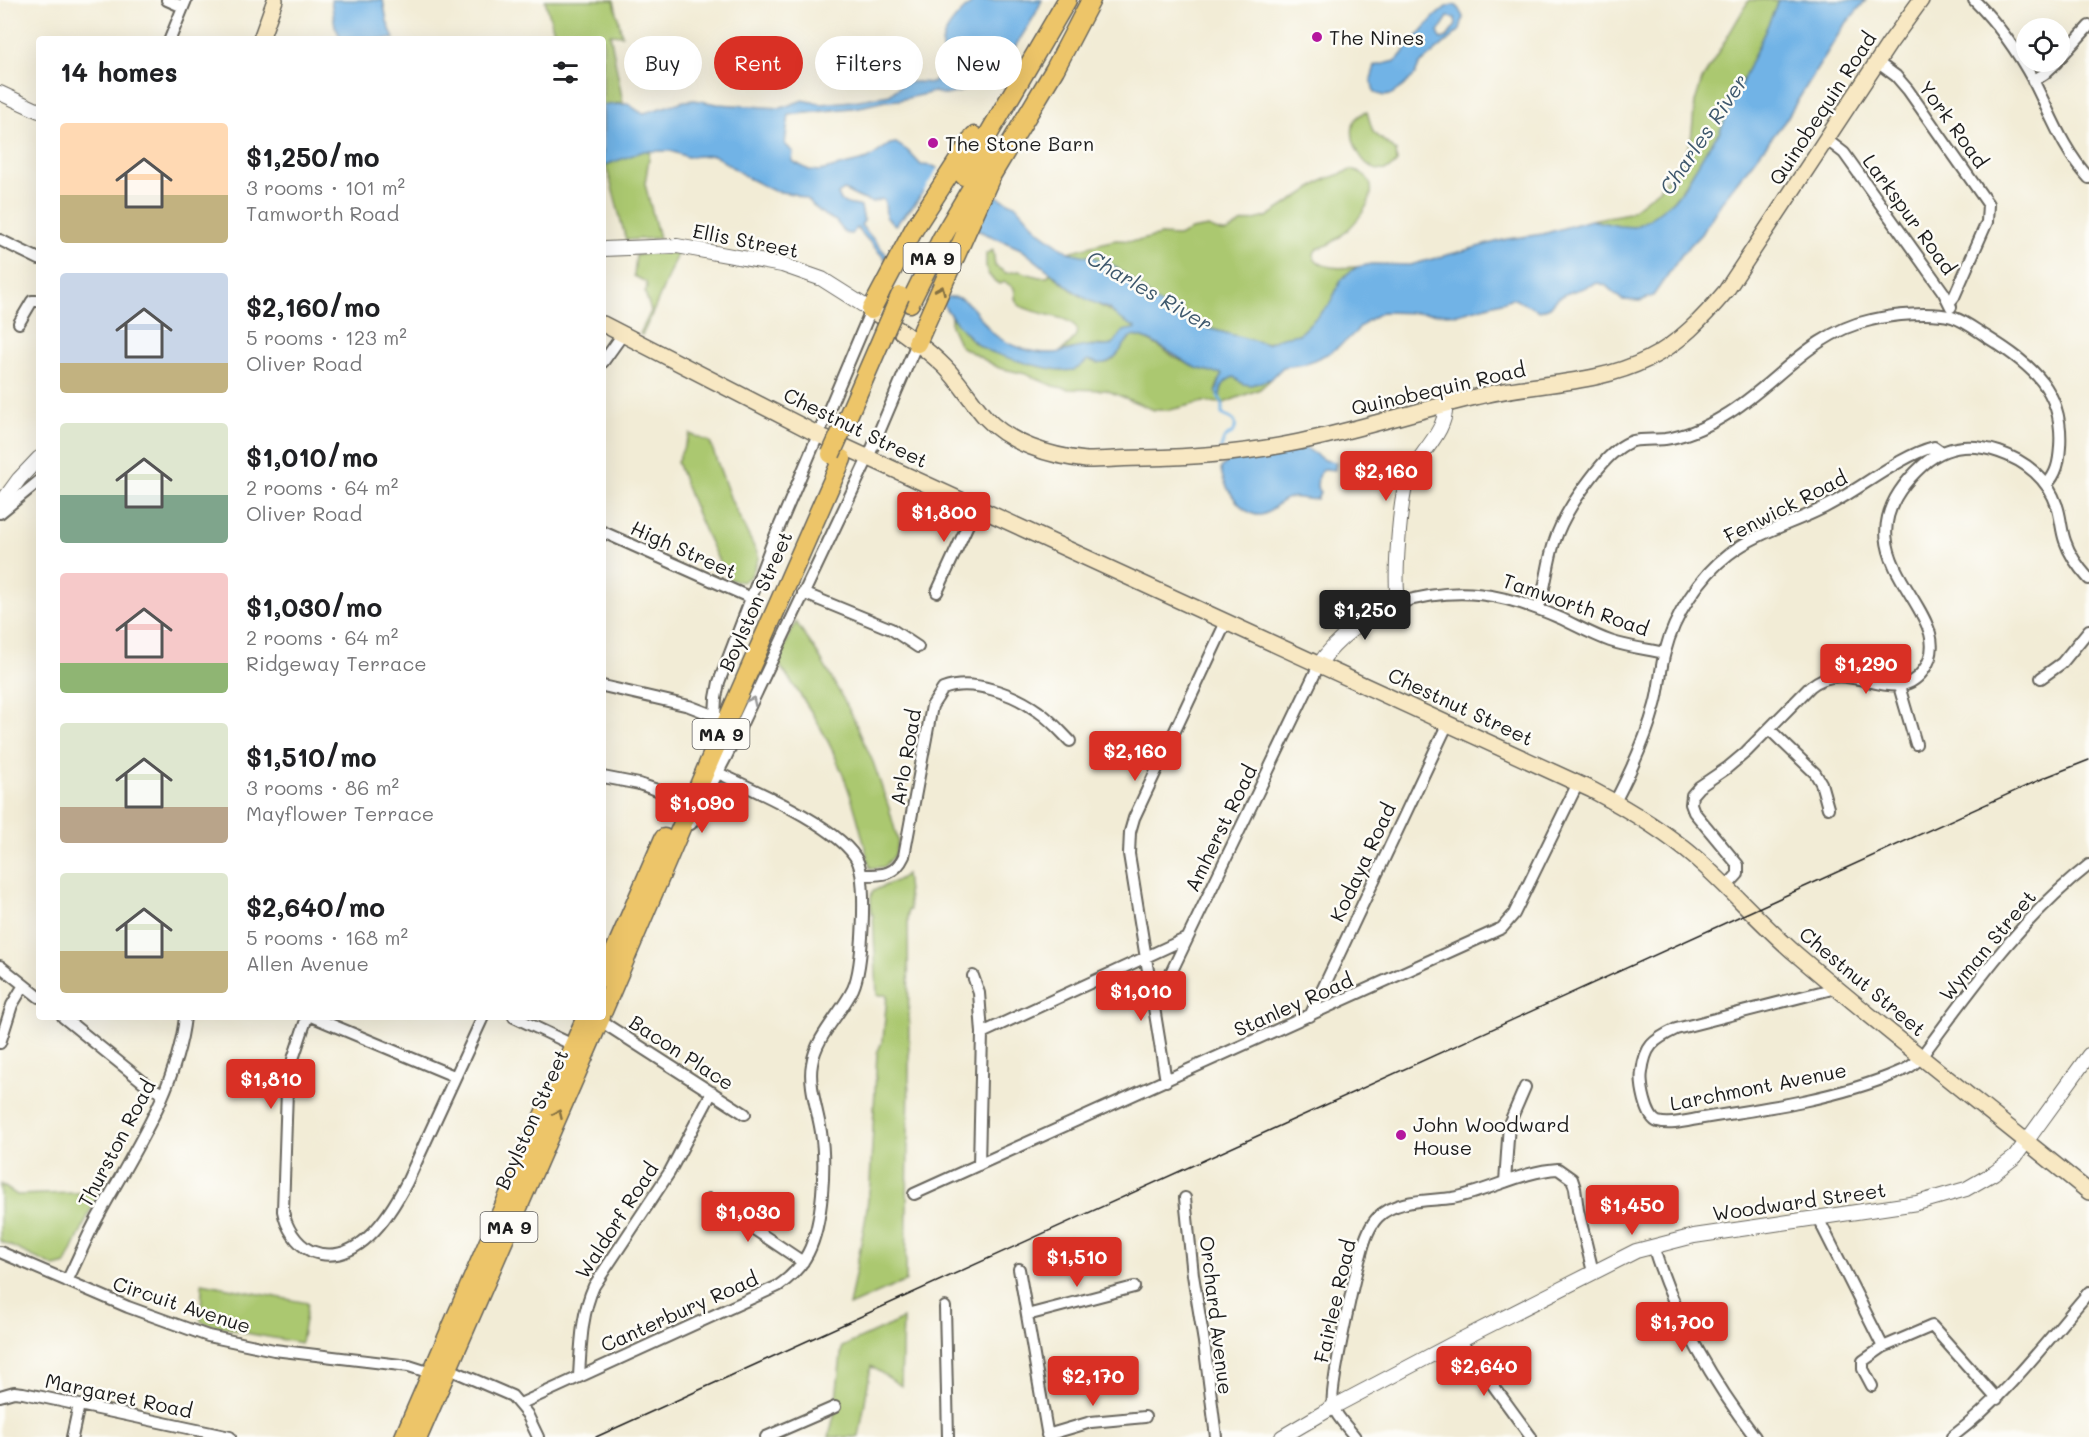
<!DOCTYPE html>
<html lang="en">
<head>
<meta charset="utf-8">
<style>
	body { margin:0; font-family:Mali,sans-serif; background:#f2f2f2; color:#202124; height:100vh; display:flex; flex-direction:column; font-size:22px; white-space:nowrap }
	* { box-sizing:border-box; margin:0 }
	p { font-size:20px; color:#757577 }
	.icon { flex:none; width:33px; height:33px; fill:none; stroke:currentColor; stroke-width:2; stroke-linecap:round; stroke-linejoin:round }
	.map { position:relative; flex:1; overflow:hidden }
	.drawer { position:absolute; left:36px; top:36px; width:570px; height:984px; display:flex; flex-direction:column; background:#fff; border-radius:6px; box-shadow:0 6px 24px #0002 }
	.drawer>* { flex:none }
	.guide { position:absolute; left:624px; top:36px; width:570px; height:54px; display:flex; gap:12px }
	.buttons { position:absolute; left:2016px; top:18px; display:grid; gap:12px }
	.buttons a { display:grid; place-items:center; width:54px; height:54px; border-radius:50%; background:#fff; box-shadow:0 6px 24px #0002; font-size:30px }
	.price { position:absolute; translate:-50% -51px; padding:0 14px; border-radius:6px; background:#d93025; color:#fff; font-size:20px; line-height:39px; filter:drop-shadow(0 2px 3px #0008) }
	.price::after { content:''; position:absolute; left:50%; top:36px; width:18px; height:14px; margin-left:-9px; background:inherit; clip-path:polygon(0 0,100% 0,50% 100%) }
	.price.on { background:#222; color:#fff }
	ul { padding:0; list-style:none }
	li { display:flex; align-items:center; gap:18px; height:150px; padding:0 24px }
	li span { display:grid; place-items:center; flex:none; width:168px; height:120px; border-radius:6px; color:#555 }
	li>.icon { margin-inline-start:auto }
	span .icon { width:72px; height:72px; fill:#fffc; stroke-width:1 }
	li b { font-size:26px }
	h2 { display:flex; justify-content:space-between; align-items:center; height:72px; padding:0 24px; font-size:26px }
	.chip { padding:0 21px; border-radius:27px; background:#fff; box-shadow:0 6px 24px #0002; font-size:21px; line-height:54px }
	.chip.on { background:#d93025; color:#fff }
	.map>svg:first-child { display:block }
	.green { fill:#abc86f; stroke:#647246; stroke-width:1.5 }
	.water { fill:#71b3e6; stroke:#466881; stroke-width:1.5; fill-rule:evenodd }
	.pier { fill:#f2ecd6 }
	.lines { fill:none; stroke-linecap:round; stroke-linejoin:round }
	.stream { stroke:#71b3e6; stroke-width:3 }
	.minor-casing { stroke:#67655d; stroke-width:14 }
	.tertiary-casing { stroke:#67655d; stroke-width:16 }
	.secondary-casing { stroke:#67655d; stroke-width:18 }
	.trunk-casing { stroke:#67655d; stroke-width:21 }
	.minor { stroke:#fff; stroke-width:10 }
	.tertiary { stroke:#fff; stroke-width:14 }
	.secondary { stroke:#f8e8c3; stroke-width:15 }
	.trunk { stroke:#edc569; stroke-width:18 }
	.tram { stroke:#1c1c1c; stroke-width:1.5 }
	.trunk-bridge-casing { stroke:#67655d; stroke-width:21; stroke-linecap:butt }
	.trunk-bridge { stroke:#edc569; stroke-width:18 }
	.oneway { stroke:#847042 }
	.oneway2 { stroke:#999 }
	.poi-dot { fill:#b5179e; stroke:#fdfcf7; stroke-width:2 }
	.labels { text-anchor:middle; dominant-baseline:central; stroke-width:5; stroke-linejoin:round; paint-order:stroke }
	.shield { fill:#fdfcf7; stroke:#605f5e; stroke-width:1.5 }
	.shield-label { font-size:18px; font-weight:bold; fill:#1c1c1c }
	.poi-label { font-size:20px; fill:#1c1c1c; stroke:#fdfcf7; text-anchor:start }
	.street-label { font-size:20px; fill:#1c1c1c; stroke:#fdfcf7 }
	.water-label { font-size:21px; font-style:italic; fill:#3e586d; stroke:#fdfcf7 }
</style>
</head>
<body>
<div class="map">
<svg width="2089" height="1437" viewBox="0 0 2089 1437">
	<rect width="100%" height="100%" fill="#fdfcf7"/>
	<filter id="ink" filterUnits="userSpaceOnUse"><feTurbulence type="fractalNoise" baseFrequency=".0167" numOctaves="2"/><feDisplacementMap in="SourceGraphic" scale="12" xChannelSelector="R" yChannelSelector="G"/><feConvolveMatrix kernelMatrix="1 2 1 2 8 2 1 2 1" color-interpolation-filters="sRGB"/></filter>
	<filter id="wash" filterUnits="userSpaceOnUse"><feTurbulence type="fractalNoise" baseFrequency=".008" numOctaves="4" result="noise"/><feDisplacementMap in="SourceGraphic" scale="24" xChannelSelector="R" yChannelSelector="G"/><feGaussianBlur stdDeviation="1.35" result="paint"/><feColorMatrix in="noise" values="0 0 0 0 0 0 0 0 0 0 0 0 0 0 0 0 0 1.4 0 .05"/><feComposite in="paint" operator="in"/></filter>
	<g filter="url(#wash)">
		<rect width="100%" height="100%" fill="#f2ecd6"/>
		<path class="green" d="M545,0H614L622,35L610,34L623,103L603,105V39H556Z
			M1749,0H1779L1719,133C1697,162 1673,220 1633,227C1619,229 1604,223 1591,220L1629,213L1659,189L1685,156L1691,140L1695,102L1702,80Z
			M1367,112L1373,132L1396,151L1397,162C1370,195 1331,121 1367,112Z
			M644,151H650L645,184L659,238L626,240L606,165L633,153Z
			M1351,170C1399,182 1350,233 1328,245C1324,247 1319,247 1316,250C1313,254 1314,254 1314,259C1327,270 1340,268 1357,267L1347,274L1341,281L1329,305L1299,334L1263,344L1198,325L1155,301L1135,282L1111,264L1068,252L1115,240L1138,241L1160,235L1178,236L1191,230L1208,227L1221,232H1227L1241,223L1267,217L1324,180Z
			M993,250L995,266L1006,273L1019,271L1039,277H1047L1050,273C1060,279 1067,287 1076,293C1091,302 1103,306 1117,316C1124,320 1132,322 1136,329L1109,346L1093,345L1061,351C1108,315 1036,318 1019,305C1013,301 1016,294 1014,288L1005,282L999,284C986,276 985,269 986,254Z
			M678,252C666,280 656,308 642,335L640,334L651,311L645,293L647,288L646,282L634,276L636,255Z
			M951,316C959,323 964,333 972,341C986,354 1055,373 1073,370C1079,369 1083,363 1088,360C1092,361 1095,362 1098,363C1118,366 1120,343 1133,336C1150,338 1162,350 1176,358C1191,367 1206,370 1222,374L1216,389L1220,398C1220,388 1224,379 1234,377C1252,391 1253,380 1271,379L1260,389L1224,403L1203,402L1170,410H1154L1106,390L1068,389L1053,386L1026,374L999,368L960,346L951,326Z
			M690,434L710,442L731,500L759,557L751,576L742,582L728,579C708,541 691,502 677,462Z
			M796,622L819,656L851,713L873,762L889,808L898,841L895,855L884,867L870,868C862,835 854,801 841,770C825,730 802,696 777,662Z
			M906,874L910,910H908L909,1071L906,1281L849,1306L865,1222L870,1183L877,1053L883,1040L887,995H877L873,914H871C871,908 870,899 872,893C874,887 897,884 906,874Z
			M0,1184L17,1195L99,1192L66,1264L55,1267L0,1241Z
			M202,1283L308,1303L301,1343L251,1334L201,1322Z
			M903,1319L901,1386L871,1366L859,1437H829L834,1415L842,1347Z"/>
		<path class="water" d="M331,0H383L387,21L394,39H341L335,26Z
			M975,0H1042L1035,15L1007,60L988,77L959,92L946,95L934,92L899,100L885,101L860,107L789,115L785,144L793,152L792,161L809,170L820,171L868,159L890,144L896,143L908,151L921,165L933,166L1017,206L1039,231L1068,252L1095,258L1111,264L1135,282L1155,301L1178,315L1203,327L1267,344L1282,337L1299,334L1329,305L1341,281L1347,274L1357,267L1372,264L1410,265L1507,239L1543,234L1591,220L1619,226L1634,227L1648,220L1673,201L1685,186L1707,149L1719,133L1779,0H1866L1843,27L1785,121L1723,200L1701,234L1683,253L1653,296L1640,301L1622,300L1605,285L1598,283L1568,293L1558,298L1550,307L1540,311L1512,298L1505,301L1458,314L1382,312L1367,321L1346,341L1329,353L1305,364L1283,367L1271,379L1251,385L1243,384L1234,377C1223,380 1220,389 1220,399L1216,392L1222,374C1213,372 1204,371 1194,367C1178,359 1146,332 1130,337C1121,348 1115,365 1098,363C1095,362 1092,361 1088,360C1083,363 1079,369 1073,370C1057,373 994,356 980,346C970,340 953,319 946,309L943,304L947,297C970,293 980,322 995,335C1009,346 1035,354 1052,353C1062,353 1077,347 1088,346C1096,345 1104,348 1111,345C1117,342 1118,334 1124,331C1128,329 1133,330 1136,328L1119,318L1109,309L1088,300L1074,291L1021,249L977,230L982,218L923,192L914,205L895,225L886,217L885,202L882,199L872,202C862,200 853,195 844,190L838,194C841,206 852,204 861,207L864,221L861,225L887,255L885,259L857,228L851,234L845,233L836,221L824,215L806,199L794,194L774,191L748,178L714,155L687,157L671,151H644L603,166V105L628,104L640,112L644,113L684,101L694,100L718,104L781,108L803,100L821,104L852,101L890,95C905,80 911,81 932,83L943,70C945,61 942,54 942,46C942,29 963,10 975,0Z
			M1452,5L1457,6L1463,17L1460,30L1419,65L1415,75L1402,87L1390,95L1384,96L1374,92L1371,79L1375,66L1396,61L1434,17L1446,7ZM1448,17L1455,18L1456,25L1447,37L1441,39L1438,32Z
			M1306,448L1324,460L1336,462L1335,470L1324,469L1318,476L1317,487L1320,492L1317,499C1307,501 1298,496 1289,498C1277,501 1271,514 1261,515C1243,517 1221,484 1221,468L1228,461Z"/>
		<path class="pier" d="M939,166L994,191L979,224L978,219L924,195L922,198L920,197Z"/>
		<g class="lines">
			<path class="stream" d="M1218,396L1222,402V414C1230,419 1239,420 1234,431L1224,439L1221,448"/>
		</g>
	</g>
	<g filter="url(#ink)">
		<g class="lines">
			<defs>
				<path id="minor" d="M167,0L183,7
					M1974,0C1998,24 2018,52 2034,82C2051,115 2063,150 2089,178
					M170,39L186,0
					M2060,58L2089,26
					M1877,62L1896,76L1908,90L1988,204L1987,222L1954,297L1950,302
					M2033,81L2044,74L2057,62
					M1827,140L1844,153L1944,293L1951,307
					M0,240L39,259
					M19,323L32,301H39
					M603,362L623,334
					M0,513L39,481
					M603,532L751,598
					M937,592L976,507
					M803,593L891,629L918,647
					M1399,603C1459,585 1503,593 1560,618C1577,626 1593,635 1610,641C1628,647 1646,649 1664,653
					M1538,609C1546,588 1547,565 1554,543C1563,515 1580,492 1598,469C1607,458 1619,445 1633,441C1643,439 1655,440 1665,439C1686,436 1706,427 1724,416C1775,386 1809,333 1871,320C1892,315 1931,311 1952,317C1965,321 1976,330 1987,337C2032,365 2064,391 2060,447C2059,462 2057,474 2046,485
					M2041,678L2062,663L2089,630
					M603,686L689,706L715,716L716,698L719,682L771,546L871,310
					M1899,686L1916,744
					M1769,729L1815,773L1821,783L1828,808
					M603,777L639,784L681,798
					M1615,802C1631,771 1646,739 1655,705C1660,688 1660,669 1665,652C1674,616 1700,576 1729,554C1757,532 1795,523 1827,506C1859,490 1901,455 1934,447L1941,452
					M691,824L726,757L868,458L917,343
					M862,875C881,875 895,876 904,856L932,706L943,689C973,678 1014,694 1039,712C1051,720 1060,731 1070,741
					M1726,887L1738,874V865L1694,812L1691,804L1692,795L1699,787L1727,768L1746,752L1810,687C1848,655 1894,710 1923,671C1968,611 1821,557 1923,465C1945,445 1972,443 1999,452C2026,461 2048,479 2057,506C2061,517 2061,530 2065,541C2070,556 2079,568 2089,579
					M0,966L39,997
					M973,976L979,993L982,1033L979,1165
					M1836,988L1676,1029C1653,1040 1645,1046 1642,1072C1640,1083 1646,1118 1658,1122C1671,1126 1690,1120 1703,1118C1765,1109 1842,1097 1899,1072C1908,1069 1915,1064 1921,1057C1973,987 2020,919 2089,865
					M1154,1008L1319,665
					M1310,1016L1448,723
					M63,1017L147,1085L163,1094
					M307,1017L293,1059L287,1090L283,1211C286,1227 296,1244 311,1251C356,1269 390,1215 407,1182L483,1017
					M313,1017L454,1076
					M514,1017L573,1045
					M599,1020L745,1114
					M982,1033L1187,938
					M0,1043L12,1005L24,985
					M1166,1081L1129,854L1130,832L1134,818L1226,622
					M1505,1182L1509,1124L1525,1087
					M914,1194L1502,928L1514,914L1578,783
					M1185,1198L1193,1275L1204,1342L1216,1437
					M709,1199L803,1262
					M1818,1218L1883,1347L1863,1361V1369L1872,1386
					M1653,1246C1675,1317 1710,1378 1755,1437
					M0,1252L128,1307L208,1336L274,1350L409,1366L431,1373
					M1019,1269L1048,1437
					M67,1281C78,1259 87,1236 99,1215C133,1152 177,1089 185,1017
					M945,1307L948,1437
					M1027,1315L1134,1287
					M1460,1340L1531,1437
					M1883,1347L1932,1326L1997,1399
					M447,1368L512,1396L527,1414L538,1437
					M579,1376C581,1345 581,1315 594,1286L669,1173L712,1092
					M0,1396L14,1392L23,1393L230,1437
					M520,1404L778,1286C791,1277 801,1267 808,1253C823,1224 826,1164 821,1132C818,1111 808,1085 812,1064C816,1036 841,1014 853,989C863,967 867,884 858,862C843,828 752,789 718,773
					M1047,1435L1091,1422L1145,1417
					M72,1437L79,1405
					M766,1437L835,1407
					M1355,1437C1348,1428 1337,1417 1333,1407C1328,1394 1355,1274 1361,1254C1364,1242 1369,1226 1378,1217C1396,1199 1429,1201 1452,1198C1488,1192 1521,1171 1558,1169L1572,1179L1575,1188L1578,1210L1593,1272
					M1952,1437C2005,1397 2046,1342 2089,1292"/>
				<path id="tertiary" d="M0,93L39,111
					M603,249L677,246L782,265L822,279L871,310
					M0,505L19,479L39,458
					M1319,665C1334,640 1371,612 1399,603C1393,585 1400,496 1408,478C1418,454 1448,431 1445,405
					M1282,1437L1333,1407L1460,1340L1636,1251L1694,1236L1917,1203L1966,1189L1994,1173L2015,1157L2089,1055"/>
				<path id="secondary" d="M261,39L275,0
					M871,310C896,328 923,345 945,367C960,382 971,401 985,417C1010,444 1050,456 1086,460C1106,460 1125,458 1145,458C1197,457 1247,453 1299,442C1361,429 1422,409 1484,395C1539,382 1596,385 1648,359C1679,344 1704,317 1726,291L1889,44L1921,0
					M603,324L819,435L1592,790C1630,810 1666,832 1698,860C1732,890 1762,925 1796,954C1892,1036 1992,1113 2089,1192"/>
				<path id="trunk" d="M964,176L1067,0
					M910,303L942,238L988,160
					M871,310L914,229L974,136
					M917,343L991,176L1055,69L1091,0
					M841,432L878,347
					M603,978L664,838
					M603,1011L712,755L842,459
					M404,1437L586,1017
					M418,1437L601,1017"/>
			</defs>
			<use href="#minor" class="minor-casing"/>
			<use href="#tertiary" class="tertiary-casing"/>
			<use href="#secondary" class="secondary-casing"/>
			<use href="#trunk" class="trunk-casing"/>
			<use href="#minor" class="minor"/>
			<use href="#tertiary" class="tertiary"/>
			<use href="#secondary" class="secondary"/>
			<use href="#trunk" class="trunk"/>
			<path class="tram" d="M596,1437L2046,777L2089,760"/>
			<defs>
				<path id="trunk-bridge" d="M878,347L900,296
					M831,454L841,432"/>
			</defs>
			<use href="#trunk-bridge" class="trunk-bridge-casing"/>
			<use href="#trunk-bridge" class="trunk-bridge"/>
		</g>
		<defs><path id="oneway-chevron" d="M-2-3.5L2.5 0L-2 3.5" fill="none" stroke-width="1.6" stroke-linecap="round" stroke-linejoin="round" transform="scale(1.5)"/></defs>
		<g class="oneway">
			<use href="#oneway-chevron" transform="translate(941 290) rotate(-66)"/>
			<use href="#oneway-chevron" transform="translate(558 1114) rotate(-66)"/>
		</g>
		<use class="oneway2" href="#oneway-chevron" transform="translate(752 701) rotate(-64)"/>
	</g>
	<g class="poi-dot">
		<circle cx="1317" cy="37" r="6"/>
		<circle cx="933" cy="143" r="6"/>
		<circle cx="1401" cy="1135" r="6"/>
	</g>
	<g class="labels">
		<g class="shield">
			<rect x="903.5" y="243" width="57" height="30" rx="4.5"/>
			<rect x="692.5" y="719" width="57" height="30" rx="4.5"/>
			<rect x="480.5" y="1212" width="57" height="30" rx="4.5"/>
		</g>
		<g class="shield-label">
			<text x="932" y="258">MA 9</text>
			<text x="721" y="734">MA 9</text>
			<text x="509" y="1227">MA 9</text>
		</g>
		<g class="poi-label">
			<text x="1329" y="37">The Nines</text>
			<text x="945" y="143">The Stone Barn</text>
			<text x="1413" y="1124">John Woodward<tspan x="1413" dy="23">House</tspan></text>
		</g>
		<g class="street-label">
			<text transform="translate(1822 108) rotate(-57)">Quinobequin Road</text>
			<text transform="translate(1954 124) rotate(54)">York Road</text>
			<text transform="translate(1910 214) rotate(54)">Larkspur Road</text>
			<text transform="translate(746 240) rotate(11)">Ellis Street</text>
			<text transform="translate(1438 388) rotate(-13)">Quinobequin Road</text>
			<text transform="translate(856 427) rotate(26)">Chestnut Street</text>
			<text transform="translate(1785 506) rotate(-27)">Fenwick Road</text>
			<text transform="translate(684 549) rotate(24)">High Street</text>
			<text transform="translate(755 601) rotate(-66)">Boylston Street</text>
			<text transform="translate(1576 604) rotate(19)">Tamworth Road</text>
			<text transform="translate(1461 706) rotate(25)">Chestnut Street</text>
			<text transform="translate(905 757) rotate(-80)">Arlo Road</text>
			<text transform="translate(1220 828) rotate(-64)">Amherst Road</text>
			<text transform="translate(1362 862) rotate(-65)">Kodaya Road</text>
			<text transform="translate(1987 945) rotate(-50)">Wyman Street</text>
			<text transform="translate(1863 981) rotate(40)">Chestnut Street</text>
			<text transform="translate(1293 1004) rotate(-24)">Stanley Road</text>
			<text transform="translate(682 1052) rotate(33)">Bacon Place</text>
			<text transform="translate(1758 1086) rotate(-11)">Larchmont Avenue</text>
			<text transform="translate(531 1119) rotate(-66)">Boylston Street</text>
			<text transform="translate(116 1143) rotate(-62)">Thurston Road</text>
			<text transform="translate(1799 1201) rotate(-8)">Woodward Street</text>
			<text transform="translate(616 1220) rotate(-57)">Waldorf Road</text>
			<text transform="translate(1334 1301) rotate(-77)">Fairlee Road</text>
			<text transform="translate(182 1304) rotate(18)">Circuit Avenue</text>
			<text transform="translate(679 1311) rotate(-24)">Canterbury Road</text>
			<text transform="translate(1217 1315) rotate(83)">Orchard Avenue</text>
			<text transform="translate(119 1395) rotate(12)">Margaret Road</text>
		</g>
		<g class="water-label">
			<text transform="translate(1703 134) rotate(-56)">Charles River</text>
			<text transform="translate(1150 290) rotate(30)">Charles River</text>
		</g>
	</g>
</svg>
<div class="buttons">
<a><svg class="icon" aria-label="locate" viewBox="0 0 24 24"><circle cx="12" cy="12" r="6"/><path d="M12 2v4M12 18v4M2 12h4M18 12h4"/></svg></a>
</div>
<b class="price" style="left:1386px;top:502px">$2,160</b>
<b class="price" style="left:944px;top:543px">$1,800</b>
<b class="price on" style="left:1365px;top:641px">$1,250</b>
<b class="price" style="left:1866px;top:695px">$1,290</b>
<b class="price" style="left:1135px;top:782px">$2,160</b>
<b class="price" style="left:702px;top:834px">$1,090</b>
<b class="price" style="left:1141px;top:1022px">$1,010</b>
<b class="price" style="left:271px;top:1110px">$1,810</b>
<b class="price" style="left:1632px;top:1236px">$1,450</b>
<b class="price" style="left:748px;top:1243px">$1,030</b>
<b class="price" style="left:1077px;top:1288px">$1,510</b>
<b class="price" style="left:1682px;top:1353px">$1,700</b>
<b class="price" style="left:1484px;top:1397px">$2,640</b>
<b class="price" style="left:1093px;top:1407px">$2,170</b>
<div class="guide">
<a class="chip">Buy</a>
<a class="chip on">Rent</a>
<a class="chip">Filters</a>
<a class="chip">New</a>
</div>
<section class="drawer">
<h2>14 homes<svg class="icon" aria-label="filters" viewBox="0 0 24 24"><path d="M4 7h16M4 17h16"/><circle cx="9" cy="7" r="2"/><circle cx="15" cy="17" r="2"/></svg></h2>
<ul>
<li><span style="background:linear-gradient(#ffd9b3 60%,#c2b280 0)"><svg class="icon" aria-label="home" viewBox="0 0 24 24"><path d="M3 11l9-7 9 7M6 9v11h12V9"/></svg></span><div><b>$1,250/mo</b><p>3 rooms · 101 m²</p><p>Tamworth Road</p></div></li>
<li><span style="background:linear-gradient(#c9d6e8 75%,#c2b280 0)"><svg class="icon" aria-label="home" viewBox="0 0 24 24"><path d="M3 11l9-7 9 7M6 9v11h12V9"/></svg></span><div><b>$2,160/mo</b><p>5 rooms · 123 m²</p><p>Oliver Road</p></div></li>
<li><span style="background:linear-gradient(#dfe7d0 60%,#7fa58c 0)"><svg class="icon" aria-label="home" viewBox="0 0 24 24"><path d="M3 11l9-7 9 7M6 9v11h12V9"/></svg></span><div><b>$1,010/mo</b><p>2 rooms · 64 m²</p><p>Oliver Road</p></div></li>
<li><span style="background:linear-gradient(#f6c9c9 75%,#8fb573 0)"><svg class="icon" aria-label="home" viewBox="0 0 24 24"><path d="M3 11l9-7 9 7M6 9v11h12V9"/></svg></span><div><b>$1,030/mo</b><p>2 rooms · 64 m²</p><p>Ridgeway Terrace</p></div></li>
<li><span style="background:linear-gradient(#dfe7d0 70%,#b9a48a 0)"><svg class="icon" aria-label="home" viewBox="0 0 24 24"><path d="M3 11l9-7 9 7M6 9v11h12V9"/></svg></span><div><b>$1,510/mo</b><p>3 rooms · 86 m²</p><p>Mayflower Terrace</p></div></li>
<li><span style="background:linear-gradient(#dfe7d0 65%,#c2b280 0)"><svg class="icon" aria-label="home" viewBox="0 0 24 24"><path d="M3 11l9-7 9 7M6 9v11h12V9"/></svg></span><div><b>$2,640/mo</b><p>5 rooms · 168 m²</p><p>Allen Avenue</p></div></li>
</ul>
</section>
</div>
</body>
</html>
